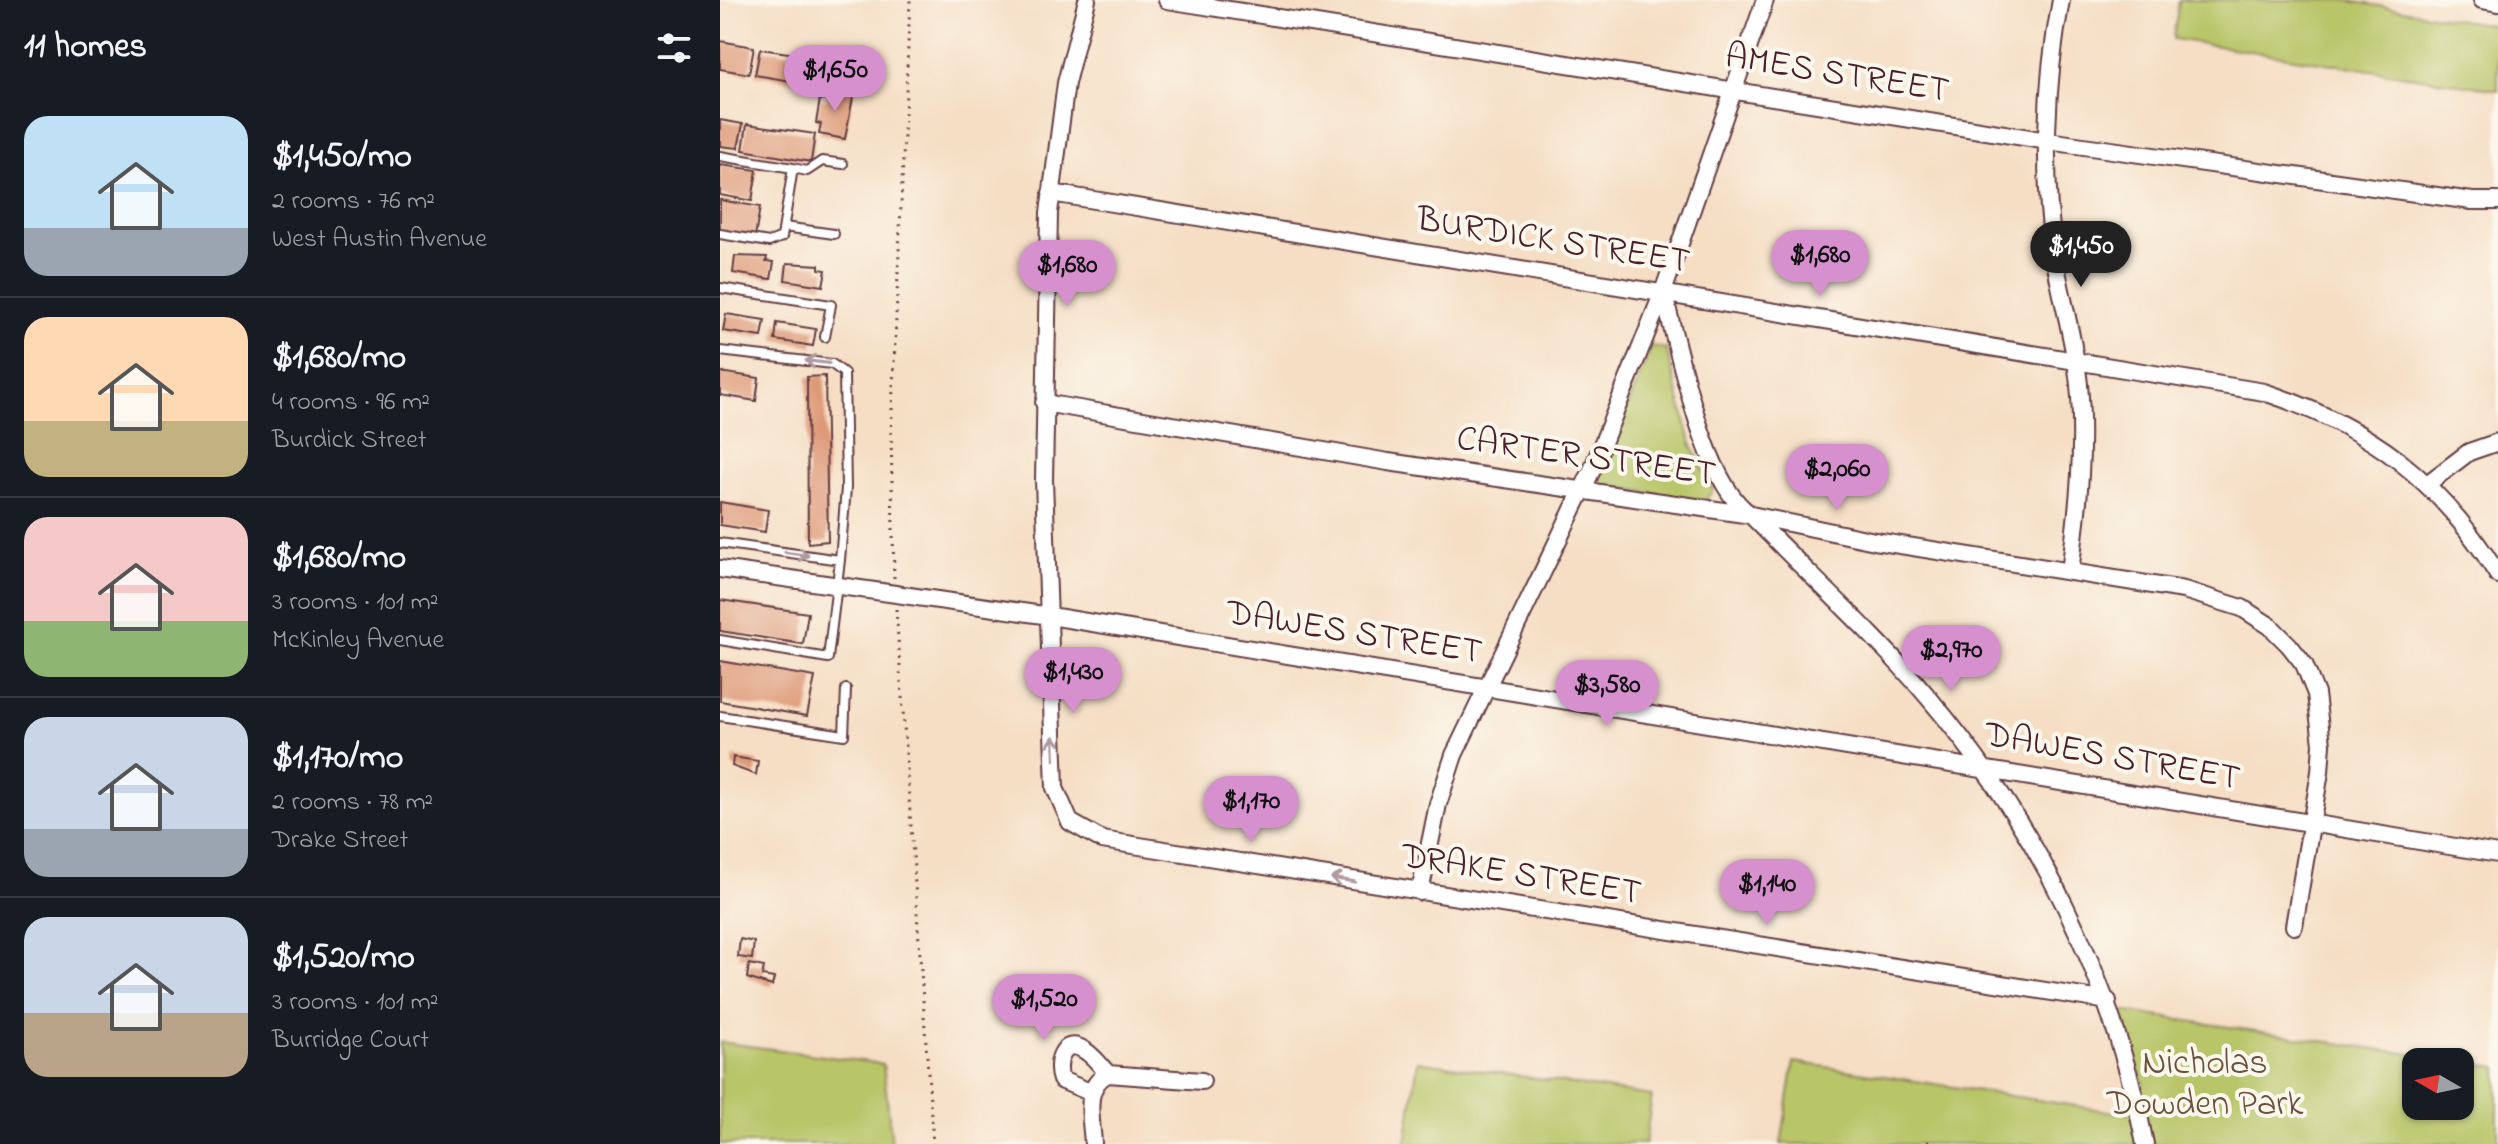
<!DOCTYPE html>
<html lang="en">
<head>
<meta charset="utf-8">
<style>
	body { margin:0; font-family:"Indie Flower",sans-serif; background:#242831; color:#f1f3f6; height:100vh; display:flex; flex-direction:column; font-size:30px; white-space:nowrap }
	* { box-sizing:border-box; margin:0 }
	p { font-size:26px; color:#9ea1a6 }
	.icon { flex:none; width:44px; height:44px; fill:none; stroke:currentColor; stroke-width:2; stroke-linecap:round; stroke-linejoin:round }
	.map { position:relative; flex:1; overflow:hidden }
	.drawer { display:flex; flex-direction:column; background:#171b24; width:720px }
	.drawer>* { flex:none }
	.needle { width:52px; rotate:279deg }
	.fabs { position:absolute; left:1682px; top:1048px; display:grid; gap:16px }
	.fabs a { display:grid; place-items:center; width:72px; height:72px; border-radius:16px; background:#171b24; box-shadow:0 2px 6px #0004; font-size:40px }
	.price { position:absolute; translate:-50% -68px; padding:0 18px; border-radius:28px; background:#d690ce; color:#111; font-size:26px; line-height:52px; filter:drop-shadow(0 2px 4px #0008) }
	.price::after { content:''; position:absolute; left:50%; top:48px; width:24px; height:18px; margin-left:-12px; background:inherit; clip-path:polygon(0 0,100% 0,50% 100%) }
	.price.on { background:#222; color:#fff }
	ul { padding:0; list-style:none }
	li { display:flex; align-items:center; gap:24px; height:200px; padding:0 24px }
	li+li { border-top:2px solid #363941 }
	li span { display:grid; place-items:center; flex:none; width:224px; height:160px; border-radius:24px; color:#555 }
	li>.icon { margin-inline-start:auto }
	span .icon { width:96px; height:96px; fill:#fffc; stroke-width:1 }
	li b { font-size:34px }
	h2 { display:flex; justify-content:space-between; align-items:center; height:96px; padding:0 24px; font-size:34px }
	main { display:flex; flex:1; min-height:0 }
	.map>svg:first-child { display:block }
	.green { fill:#b8c567; stroke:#817249; stroke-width:2; fill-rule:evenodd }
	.building { fill:#de9a78 }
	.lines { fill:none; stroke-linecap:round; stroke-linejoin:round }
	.lane-casing { stroke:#643c42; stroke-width:12 }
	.street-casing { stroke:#643c42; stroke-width:20 }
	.path { stroke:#643c42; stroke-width:3; stroke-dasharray:2 6; stroke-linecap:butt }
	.lane { stroke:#fff; stroke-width:8 }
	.street { stroke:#fff; stroke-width:16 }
	.oneway { stroke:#ae9aa0 }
	.labels { text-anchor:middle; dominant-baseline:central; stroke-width:8; stroke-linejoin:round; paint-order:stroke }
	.street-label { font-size:36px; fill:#4a1f2b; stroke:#fbf7ec }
	.park-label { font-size:36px; fill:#6b513d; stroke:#fbf7ec }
</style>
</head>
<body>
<main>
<section class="drawer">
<h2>11 homes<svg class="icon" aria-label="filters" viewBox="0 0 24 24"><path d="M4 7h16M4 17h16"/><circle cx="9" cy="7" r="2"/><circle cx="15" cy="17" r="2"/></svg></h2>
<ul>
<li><span style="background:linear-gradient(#bfe0f5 70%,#9aa5b1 0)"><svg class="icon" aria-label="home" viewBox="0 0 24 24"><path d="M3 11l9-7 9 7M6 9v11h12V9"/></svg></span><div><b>$1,450/mo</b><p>2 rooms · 76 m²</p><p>West Austin Avenue</p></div></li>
<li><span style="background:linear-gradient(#ffd9b3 65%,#c2b280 0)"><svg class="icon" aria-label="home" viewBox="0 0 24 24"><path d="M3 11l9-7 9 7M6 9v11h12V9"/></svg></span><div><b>$1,680/mo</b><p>4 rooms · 96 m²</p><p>Burdick Street</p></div></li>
<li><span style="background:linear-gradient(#f6c9c9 65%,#8fb573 0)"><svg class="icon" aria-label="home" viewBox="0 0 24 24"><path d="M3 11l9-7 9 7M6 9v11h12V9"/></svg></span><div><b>$1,680/mo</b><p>3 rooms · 101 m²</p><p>McKinley Avenue</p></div></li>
<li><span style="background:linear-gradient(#c9d6e8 70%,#9aa5b1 0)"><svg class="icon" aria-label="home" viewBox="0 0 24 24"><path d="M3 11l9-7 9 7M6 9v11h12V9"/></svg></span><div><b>$1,170/mo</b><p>2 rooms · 78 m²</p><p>Drake Street</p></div></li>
<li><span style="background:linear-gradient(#c9d6e8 60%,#b9a48a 0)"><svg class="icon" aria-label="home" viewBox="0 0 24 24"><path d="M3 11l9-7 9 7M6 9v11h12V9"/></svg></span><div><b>$1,520/mo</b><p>3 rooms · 101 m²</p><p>Burridge Court</p></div></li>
</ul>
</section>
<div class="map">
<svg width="1778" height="1144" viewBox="0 0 1778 1144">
	<rect width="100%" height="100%" fill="#fbf7ec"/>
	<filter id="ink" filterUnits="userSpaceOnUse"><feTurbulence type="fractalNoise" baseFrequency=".0125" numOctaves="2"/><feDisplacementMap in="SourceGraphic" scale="16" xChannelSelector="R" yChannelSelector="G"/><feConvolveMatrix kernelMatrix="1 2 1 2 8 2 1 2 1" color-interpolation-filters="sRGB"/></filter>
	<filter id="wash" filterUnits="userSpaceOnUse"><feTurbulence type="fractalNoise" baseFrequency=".006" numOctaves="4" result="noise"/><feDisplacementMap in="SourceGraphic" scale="32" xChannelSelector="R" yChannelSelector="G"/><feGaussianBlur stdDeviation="1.8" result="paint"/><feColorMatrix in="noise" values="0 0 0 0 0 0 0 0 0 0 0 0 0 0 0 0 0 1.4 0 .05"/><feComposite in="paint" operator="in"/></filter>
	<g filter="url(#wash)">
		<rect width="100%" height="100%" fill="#f5dec4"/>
		<path class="green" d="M1459,0H1624L1778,26V90L1453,39Z
			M932,346L946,349L972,446L993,490L985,501L881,485V472Z
			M1401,1011L1778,1067V1144H1061L1074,1062L1407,1114L1423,1084ZM1696,1062H1740V1106H1696Z
			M0,1042L163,1064L172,1144H0Z
			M698,1061L932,1096L925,1144H686Z"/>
		<g id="blocks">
			<path class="building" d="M0,41L34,47L29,74L0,69Z
				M40,49L112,59L107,87L35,75Z
				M109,87L134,92L125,139L99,134L101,124L96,123L100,99L106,100Z
				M0,120L23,124L18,148L0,146Z
				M27,124L95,134L91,162L23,150Z
				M0,165L37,170L32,201L0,195Z
				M0,200L40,207L35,237L0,231Z
				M15,256L47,257L46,261L54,262L51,279L13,273Z
				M67,263L99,265V269L106,270L103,286L65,280Z
				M6,314L45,320L42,337L3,331Z
				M57,323L96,329L93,346L55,340Z
				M0,372L39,378L36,401L0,395Z
				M105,376L108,541L88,543L87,377Z
				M0,502L48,510L45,532L0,525Z
				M0,600L88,613L83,644L0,631Z
				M0,661L95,677L87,716L0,701Z
				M13,757L38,761L36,775L12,766Z
				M20,939L34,942L32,959L18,957Z
				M29,964L44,967L42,976L54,978L52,986L27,978Z"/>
		</g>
	</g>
	<g filter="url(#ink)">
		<use href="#blocks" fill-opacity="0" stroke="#643c42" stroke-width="2"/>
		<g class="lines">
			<defs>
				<path id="lane" d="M0,156L73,168L62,237L49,242L0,234
					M73,168L87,171L102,161L123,164
					M64,227L114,234
					M0,288L111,305L105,337
					M0,351L112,364L124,373L126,488L120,560L0,543
					M0,640L108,658L120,560
					M0,716L124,735L126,689"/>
				<path id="street" d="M367,0L346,83L329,213L324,480L335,788L350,822L382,840L1388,1001
					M447,0L1328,141L1752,201H1778
					M1341,0C1325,84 1322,175 1335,260C1342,301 1355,343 1359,385C1365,447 1358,510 1350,572
					M1762,0L1778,3
					M331,193L1544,392C1650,427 1719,479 1778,575
					M943,292C959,348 983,484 1031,515C1089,575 1154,633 1208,697C1317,825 1393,979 1425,1144
					M324,403L668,462L1031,515L1155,541L1464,590L1522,608L1550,626L1569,645L1584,664L1596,694L1602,744L1600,772L1574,926
					M1707,484L1749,452L1778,442
					M0,569L330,616L1778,854
					M700,892L718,804L734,755L872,470L943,292L1045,0
					M372,1093L341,1080C335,1064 342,1036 364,1050C374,1056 381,1066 388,1074
					M373,1144C372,1120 362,1086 388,1074L482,1081"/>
			</defs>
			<use href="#lane" class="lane-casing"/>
			<use href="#street" class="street-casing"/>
			<path class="path" d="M174,578L171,433L190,0
				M176,609L213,1144
				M1207,1142L1219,1144"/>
			<use href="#lane" class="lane"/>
			<use href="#street" class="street"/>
		</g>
		<defs><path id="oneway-shaft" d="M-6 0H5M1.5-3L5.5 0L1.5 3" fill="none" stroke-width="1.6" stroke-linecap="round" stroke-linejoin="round" transform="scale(2)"/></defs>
		<g class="oneway">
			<use href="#oneway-shaft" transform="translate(97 362) rotate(-173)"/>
			<use href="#oneway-shaft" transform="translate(77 554) rotate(8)"/>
			<use href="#oneway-shaft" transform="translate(334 748) rotate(-92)"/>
			<use href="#oneway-shaft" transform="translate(623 880) rotate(-171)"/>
		</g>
	</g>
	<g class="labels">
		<g class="street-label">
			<text transform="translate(1117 75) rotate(9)">AMES STREET</text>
			<text transform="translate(833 242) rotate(9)">BURDICK STREET</text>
			<text transform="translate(866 458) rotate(8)">CARTER STREET</text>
			<text transform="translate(634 634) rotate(9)">DAWES STREET</text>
			<text transform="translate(1392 758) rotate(10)">DAWES STREET</text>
			<text transform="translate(801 876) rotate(9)">DRAKE STREET</text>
		</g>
		<g class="park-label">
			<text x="1485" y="1064">Nicholas<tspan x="1485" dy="41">Dowden Park</tspan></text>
		</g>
	</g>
</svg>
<div class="fabs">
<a><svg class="needle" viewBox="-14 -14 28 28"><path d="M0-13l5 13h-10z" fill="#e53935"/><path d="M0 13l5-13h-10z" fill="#9ea1a6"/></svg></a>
</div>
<b class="price" style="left:115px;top:113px">$1,650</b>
<b class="price on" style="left:1361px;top:289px">$1,450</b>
<b class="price" style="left:1100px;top:298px">$1,680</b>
<b class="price" style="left:347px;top:308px">$1,680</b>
<b class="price" style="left:1117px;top:512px">$2,060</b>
<b class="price" style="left:1231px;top:693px">$2,970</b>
<b class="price" style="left:353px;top:715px">$1,430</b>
<b class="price" style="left:887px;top:728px">$3,580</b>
<b class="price" style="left:531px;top:844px">$1,170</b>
<b class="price" style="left:1047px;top:927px">$1,140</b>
<b class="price" style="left:324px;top:1042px">$1,520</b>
</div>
</main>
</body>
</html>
